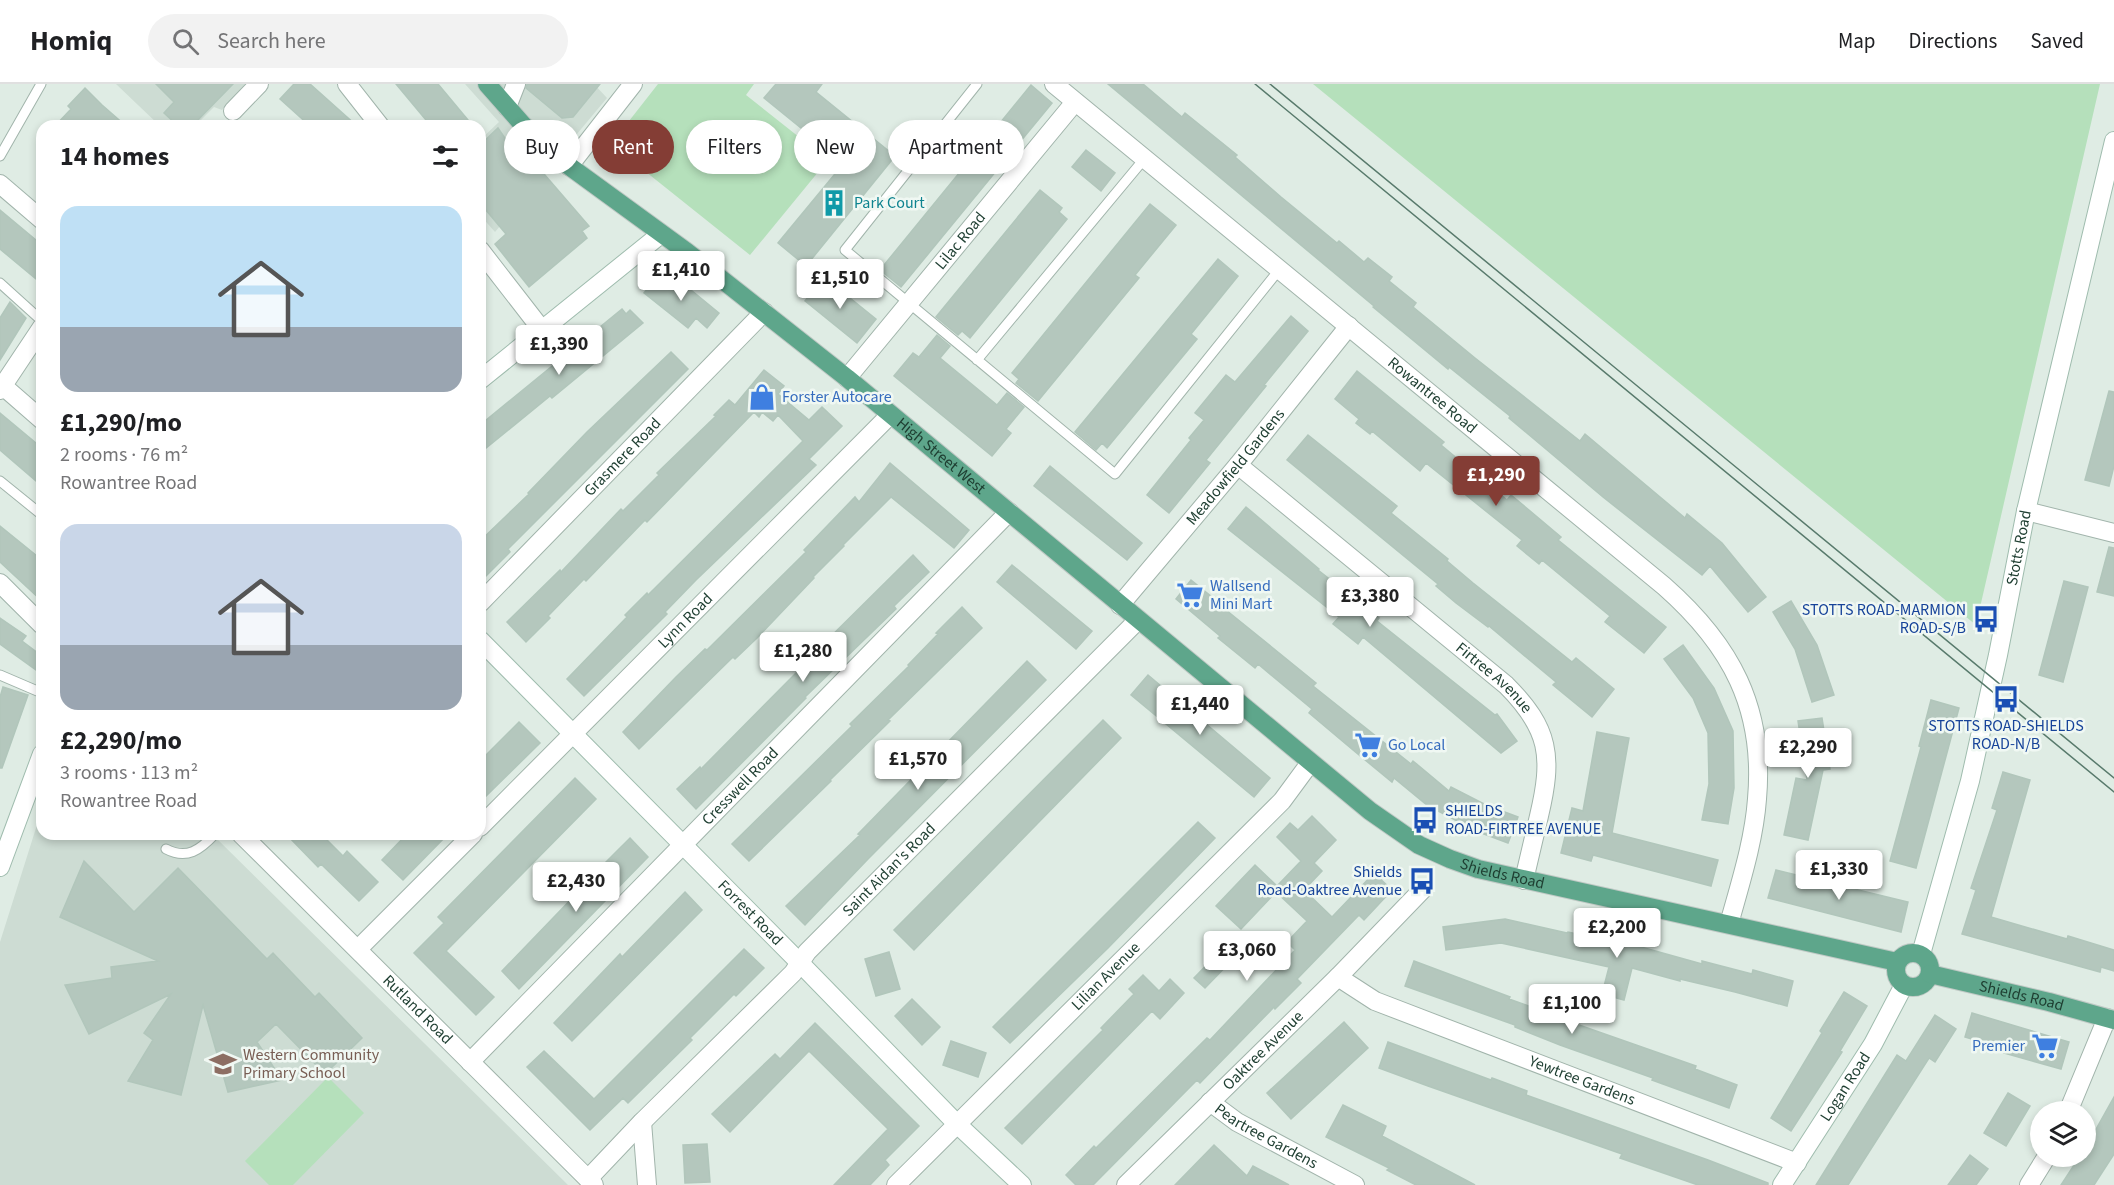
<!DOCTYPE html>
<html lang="en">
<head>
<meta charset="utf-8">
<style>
	body { margin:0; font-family:"Source Sans 3",sans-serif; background:#f2f2f2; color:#202124; height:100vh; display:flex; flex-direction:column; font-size:22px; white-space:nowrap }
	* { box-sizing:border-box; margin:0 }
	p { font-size:20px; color:#757577 }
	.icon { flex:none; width:33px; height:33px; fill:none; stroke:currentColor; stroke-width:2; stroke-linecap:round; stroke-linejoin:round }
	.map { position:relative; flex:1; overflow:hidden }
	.panel { position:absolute; left:36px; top:36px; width:450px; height:720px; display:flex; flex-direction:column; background:#fff; border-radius:18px; box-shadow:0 3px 9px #0003 }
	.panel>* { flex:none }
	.hud { position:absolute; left:504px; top:36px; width:570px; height:54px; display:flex; gap:12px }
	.buttons { position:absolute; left:2030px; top:1017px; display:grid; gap:12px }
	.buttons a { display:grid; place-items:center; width:66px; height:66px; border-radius:50%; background:#fff; box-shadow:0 3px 9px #0003; font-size:30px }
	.price { position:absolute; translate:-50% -51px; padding:0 14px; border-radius:6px; background:#fff; color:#222; font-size:20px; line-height:39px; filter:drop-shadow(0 2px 3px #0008) }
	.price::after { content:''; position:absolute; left:50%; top:36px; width:18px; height:14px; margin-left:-9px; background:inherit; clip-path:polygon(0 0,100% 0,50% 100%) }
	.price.selected { background:#843d35; color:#fff }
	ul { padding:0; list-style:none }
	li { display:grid; align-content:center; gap:12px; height:318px; padding:0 24px }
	li span { display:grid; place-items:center; height:186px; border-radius:18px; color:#555 }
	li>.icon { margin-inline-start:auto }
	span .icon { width:108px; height:108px; fill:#fffc; stroke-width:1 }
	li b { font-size:26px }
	h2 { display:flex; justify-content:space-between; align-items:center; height:72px; padding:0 24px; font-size:26px }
	.chip { padding:0 21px; border-radius:27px; background:#fff; box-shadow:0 3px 9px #0003; font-size:21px; line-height:54px }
	.chip.selected { background:#843d35; color:#fff }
	header { display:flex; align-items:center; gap:36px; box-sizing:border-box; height:84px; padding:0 30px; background:#fff; border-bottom:2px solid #e0e0e0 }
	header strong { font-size:28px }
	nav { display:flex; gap:33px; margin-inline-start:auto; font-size:21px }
	.search { width:420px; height:54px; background:#f2f2f2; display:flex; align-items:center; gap:15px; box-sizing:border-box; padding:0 21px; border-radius:33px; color:#757577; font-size:22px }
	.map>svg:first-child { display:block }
	.built { fill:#cddcd3 }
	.green { fill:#b5e0bb }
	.building { fill:#b4c7bd; stroke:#b1c6bb; stroke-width:1.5 }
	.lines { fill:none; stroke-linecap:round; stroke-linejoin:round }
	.lane-casing { stroke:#a1b4ab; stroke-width:11 }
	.street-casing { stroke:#a1b4ab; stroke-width:20 }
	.secondary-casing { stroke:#9fbcae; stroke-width:20 }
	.primary-casing { stroke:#c0c9c5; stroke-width:20 }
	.lane { stroke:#fff; stroke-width:9 }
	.street { stroke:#fff; stroke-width:18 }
	.secondary { stroke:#fff; stroke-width:18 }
	.primary { stroke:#5ea68b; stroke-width:18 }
	.tram { stroke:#587a6c; stroke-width:1.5 }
	.labels { text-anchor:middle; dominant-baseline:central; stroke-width:5; stroke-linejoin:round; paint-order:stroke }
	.culture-label { font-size:16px; fill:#0d838f; stroke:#f0f8f3; text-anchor:start }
	.street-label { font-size:16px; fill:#1e3e31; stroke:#f0f8f3 }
	.shop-label { font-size:16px; fill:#366cbe; stroke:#f0f8f3; text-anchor:start }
	.transit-label { font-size:16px; fill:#164399; stroke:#f0f8f3; text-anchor:end }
	.education-label { font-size:16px; fill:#785e54; stroke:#f0f8f3; text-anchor:start }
</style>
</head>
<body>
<header>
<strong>Homiq</strong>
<div class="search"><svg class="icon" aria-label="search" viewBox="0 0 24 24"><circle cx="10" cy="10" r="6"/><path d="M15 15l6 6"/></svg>Search here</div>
<nav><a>Map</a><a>Directions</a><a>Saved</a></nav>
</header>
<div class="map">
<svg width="2114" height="1101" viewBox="0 0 2114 1101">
	<rect width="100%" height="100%" fill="#dfece4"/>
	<path class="built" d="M116,0H245L222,26L214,23L195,42H160Z
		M465,0H594L607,14L495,148L480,131V56L499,38Z
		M42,725V750H212L568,1101H0V858Z"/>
	<path class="green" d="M658,0H754L746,11L828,76L750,171L611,60Z
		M1313,0H2100L1976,541Z
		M328,993L364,1029L293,1101H269L245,1077Z"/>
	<path class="building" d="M156,0H233L192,42H178L164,29L174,18Z
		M294,0H310L357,42H310L280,15Z
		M396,0H438L473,42H431Z
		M527,0H600L573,33L562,34L526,4Z
		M776,0H822L816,8L895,72L806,182L778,159L844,79L764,14Z
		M1108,0H1143L1182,33L1185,29L1237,71L1235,73L1281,113L1337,159L1339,157L1364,178L1368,174L1392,193L1389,197L1416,219L1413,223L1475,274L1580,357L1585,350L1685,434L1687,430L1722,459L1766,513L1748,528L1710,482L1702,491L1603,413L1509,334L1510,332L1449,283L1448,285L1373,223L1374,222Z
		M1031,1L1052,19L901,203L880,186Z
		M85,4L102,21L126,42H55L71,25L68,22Z
		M498,44L526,85L544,90L589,142L582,147L587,154L529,203L495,160L506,150L480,119V61Z
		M1086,66L1115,89L1101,107L1072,83Z
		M1040,106L1062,124L1059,128L1067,135L970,254L962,247L958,251L936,233Z
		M1150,120L1176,141L1135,191L1139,194L1038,317L1016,299L1019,295L1012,289Z
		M0,126L42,161V200L0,165Z
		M1218,175L1238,192L1191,250L1197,255L1107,364L1102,359L1096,366L1075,348Z
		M660,190L676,202L680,197L719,229L707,244L696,234L688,244L644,209Z
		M824,193L876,235L857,259L805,217Z
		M10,218L26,234L0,276V234Z
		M622,225L626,230L630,226L643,239L552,314L550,312L480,369V341Z
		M1291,232L1308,247L1264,301L1266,302L1206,376L1210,379L1169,429L1147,411L1191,356L1189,354L1204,336L1195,329L1226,291L1235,298Z
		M937,251L950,262L940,274L997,321L1007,309L1024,323L1006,345L1011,349L992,372L894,292L913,269L919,273Z
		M671,268L688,285L508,465L510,468L480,498V457L529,410L528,409L587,348Z
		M764,286L784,302L778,310L809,336L822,323L842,342L809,375L816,381L696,496L665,528L667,530L584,612L567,595L627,533L625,531L647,509L648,511L803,357L778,331L773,337L762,328L759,333L754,328L647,438L645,436L586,497L584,495L548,532L550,534L526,558L507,538L560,486L561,488L621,425L623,427L659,391L657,389L716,332L714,331L729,316L735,321Z
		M1357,287L1444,358L1441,361L1507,416L1511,411L1561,453L1558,456L1666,543L1644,569L1605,538L1610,532L1542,476L1539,480L1517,462L1522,456L1426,379L1420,387L1372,347L1370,350L1356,339L1359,335L1335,315Z
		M2109,307L2114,308V382L2109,402L2085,396Z
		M0,329L42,364V402L0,366Z
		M1308,351L1397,422L1391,429L1448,475L1447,477L1473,499L1572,578L1576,574L1614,605L1592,633L1553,601L1556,598L1489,542L1488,543L1456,519L1436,502L1438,500L1287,376Z
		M890,379L969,446L954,464L891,413L843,461L844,462L813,493L814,494L757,554L735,575L733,573L639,665L623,648L676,593L705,565L707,566L806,468L804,466L855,413L859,418Z
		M1050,382L1142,459L1127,476L1034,402Z
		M1246,423L1319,485L1318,486L1379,534L1377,537L1495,631L1497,630L1517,657L1501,669L1363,553L1358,560L1333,540L1339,533L1228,445Z
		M0,442L42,476V517L0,478Z
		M2109,463L2114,464V512L2097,508Z
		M913,471L929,488L894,522L896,525L805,613L806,614L696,725L677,705L700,683L701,685L798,587L797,586Z
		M1012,481L1092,547L1076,565L997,498Z
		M1191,496L1227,525L1226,526L1316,599L1313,602L1411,680L1413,677L1449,707L1451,703L1486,721L1518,733L1508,759L1476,747L1427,721L1394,694L1392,698L1353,666L1309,629L1312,625L1258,580L1255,584L1218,554L1220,552L1176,515Z
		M2064,497L2088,503L2063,598L2039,591Z
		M1791,517L1817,561L1834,611L1812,618L1795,565L1773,528Z
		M962,523L982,544L888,636L890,637L830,696L831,697L749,777L732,760L852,642L850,640L909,582L908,581L938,550L936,549Z
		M0,534L26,552L22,557L42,572V578L36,586L0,560Z
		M1683,561L1714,604L1733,647L1734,704L1728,740L1702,736L1709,700L1708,649L1693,614L1664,575Z
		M1027,577L1046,596L868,775L805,841L786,822L860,751L858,750Z
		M1148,591L1270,694L1254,713L1131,611Z
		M3,603L28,611L2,684H0V613Z
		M1931,616L1959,624L1916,784L1890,777L1921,663L1919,662Z
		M1822,634L1830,685L1823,686L1808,756L1784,751L1796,694L1807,696L1798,637Z
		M1103,636L1121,654L914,866L894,846Z
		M519,638L540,659L480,718V677Z
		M1597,648L1629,654L1612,749L1718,776L1711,802L1593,771L1591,777L1561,769L1572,724L1583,727Z
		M2003,688L2030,696L1991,833L2067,855L2068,852L2114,866V887L2101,883L2100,888L1962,850L1976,806L1971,804L1997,726L1992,724Z
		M575,694L596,715L446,867L494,913L476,931L414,869L444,839L438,833Z
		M1312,732L1336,756L1314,779L1322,787L1304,806L1332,833L1374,789L1392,806L1364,836L1359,831L1297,895L1301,899L1275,925L1274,923L1200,999L1197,996L1093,1101H1076L1066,1091L1094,1062L1096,1064L1207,954L1210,956L1295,866L1287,858L1307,837L1276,808L1241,845L1216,822L1255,781L1277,802L1301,777L1277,753L1290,739L1298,746Z
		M1198,738L1215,754L1108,864L1010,959L993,943Z
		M286,750H321L343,772L347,767L378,798L359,817L321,780L318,783Z
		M407,750H448L403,796L382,776Z
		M630,754L648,773L519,905L502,887L580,806L579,805Z
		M84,777L134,828L178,784L267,875L273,869L315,913L319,909L362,954L325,990L276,940L257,958L282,996L228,1008L203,921L181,1011L128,997L153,956L144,949L171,910L89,950L65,901L112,894L111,883L158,877L60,833Z
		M1776,786L1908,818L1901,848L1768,814Z
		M685,808L702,826L572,957L554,939L620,870L622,873Z
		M1505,835L1567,849L1568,848L1616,858V856L1702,880V877L1752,890L1753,886L1793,897L1787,922L1735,908L1680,895V897L1632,884L1624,916L1602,910L1609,883L1501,859L1446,866L1443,843Z
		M1223,864L1234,874L1205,904L1194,894Z
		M744,865L764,884L736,912L734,910L690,954L692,956L628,1019L623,1014L590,1046L527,983L544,967L594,1015Z
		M889,868L900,905L876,912L865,875Z
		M1414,877L1510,913L1509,915L1559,933V934L1696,982L1695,985L1737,1001L1729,1024L1652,996L1653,994L1560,961L1515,943V941L1405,902Z
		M1143,891L1159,907L1170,895L1184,909L1160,935L1152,927L1022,1060L1005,1044L1103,946L1101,944L1134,910L1129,905Z
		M1844,908L1867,922L1840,967L1842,968L1791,1047L1771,1034L1822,949L1820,947Z
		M912,915L940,943L922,961L895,932Z
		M1972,929L2069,958L2061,985L2004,969L2005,965L1965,953Z
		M1935,931L1956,945L1935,978L1929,974L1848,1101H1816L1897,971L1906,977Z
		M1344,938L1368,964L1291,1035L1267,1009Z
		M815,939L919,1042L885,1076L889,1081L870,1101H834L888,1045L809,967L730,1048L712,1030L775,970L780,975Z
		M951,957L986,969L978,993L943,981Z
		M1388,958L1491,996L1492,994L1527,1007L1526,1011L1708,1076L1768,1099V1101H1698L1620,1074L1622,1070L1428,1002L1379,984Z
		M2008,1009L2030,1022L2006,1062L1984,1049Z
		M2114,1013V1070L2094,1101H2061L2080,1072H2085V1065Z
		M1343,1021L1386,1042L1382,1052L1475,1101H1416L1387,1086L1389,1084L1326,1053Z
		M707,1060L710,1098L685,1099L683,1061Z
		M1214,1061L1247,1092L1253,1082L1289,1101H1175Z
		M1970,1071L1988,1085L1976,1101H1948Z"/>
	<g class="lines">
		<defs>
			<path id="lane" d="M977,0L845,166L1115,390L1279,186
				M0,72L41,0
				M0,199L42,237
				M977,276L1145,74
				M0,397L42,431
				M0,591L42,609
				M166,765C187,776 200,766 215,750"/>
			<g id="street">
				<path d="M347,0L380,42"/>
				<path id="s1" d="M1054,0L1664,502C1731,561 1765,624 1757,715C1754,757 1740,800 1729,840"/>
				<path d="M507,23L516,0"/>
				<path d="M233,27L259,0"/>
				<path d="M569,82L633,0"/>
				<path d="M0,100L42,136"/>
				<path d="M480,166L542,246"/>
				<path id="s2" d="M847,294L1075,18"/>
				<path d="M3,302L42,336"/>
				<path d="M0,306L42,243"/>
				<path id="s3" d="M1238,381L1506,601C1550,645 1553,673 1539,732C1534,754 1529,775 1524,796"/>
				<path d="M2026,427L2114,449"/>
				<path d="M0,499L42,541"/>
				<path id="s4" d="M480,519L764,228"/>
				<path id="s5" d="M1120,521L1238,381L1349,242"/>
				<path id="s6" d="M480,743L890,331"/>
				<path id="s7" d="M241,750L594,1101"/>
				<path d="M358,865L473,750"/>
				<path id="s8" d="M1338,893L1375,917L1797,1079"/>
				<path id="s9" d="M470,978L1009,428"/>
				<path id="s10" d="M1210,1018L1237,1038L1355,1101"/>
				<path d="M2068,1028L2107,934"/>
				<path d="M642,1038L647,1101"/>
				<path id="s11" d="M588,1095L642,1038L793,889L807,868L1138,536"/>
				<path id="s12" d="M896,1101L1282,717L1310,679"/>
				<path id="s13" d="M1126,1101L1338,893L1423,805"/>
				<path d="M2029,1101L2047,1072"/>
			</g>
			<g id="secondary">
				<path d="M480,296L661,150"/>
				<path id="s14" d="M480,556L800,879L957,1040L1022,1101"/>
				<path d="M0,783L42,670"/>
				<path id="s15" d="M1921,870L1970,697L1998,571L2026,427L2114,57"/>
				<path id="s16" d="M1782,1101L1873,960L1904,901"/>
			</g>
			<g id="primary">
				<path id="s17" d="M487,0L523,41L569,82L687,168L847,294L1370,727L1419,761L1450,775L1478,785L1897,878"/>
				<circle cx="1913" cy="886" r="17"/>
				<path id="s18" d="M1930,890L2049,918L2114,936"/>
			</g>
		</defs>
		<use href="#lane" class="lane-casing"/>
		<use href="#street" class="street-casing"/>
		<use href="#secondary" class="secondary-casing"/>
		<use href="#primary" class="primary-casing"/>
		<use href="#lane" class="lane"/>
		<use href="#street" class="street"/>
		<use href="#secondary" class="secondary"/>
		<use href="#primary" class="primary"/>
		<path class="tram" d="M1255,0L2114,708
			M1270,0L2114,694"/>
	</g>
	<defs>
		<symbol id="building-bare" viewBox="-9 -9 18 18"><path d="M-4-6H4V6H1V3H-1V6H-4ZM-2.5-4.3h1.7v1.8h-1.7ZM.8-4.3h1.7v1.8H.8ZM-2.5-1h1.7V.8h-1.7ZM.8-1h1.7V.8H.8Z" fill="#0f9aa8" stroke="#f0f8f3" stroke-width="2.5" paint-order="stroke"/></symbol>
		<symbol id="shop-bare" viewBox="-9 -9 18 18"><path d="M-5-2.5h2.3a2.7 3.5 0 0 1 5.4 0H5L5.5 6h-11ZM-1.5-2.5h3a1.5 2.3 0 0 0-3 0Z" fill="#3f7fe0" stroke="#f0f8f3" stroke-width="2.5" paint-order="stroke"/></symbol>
		<symbol id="supermarket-bare" viewBox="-9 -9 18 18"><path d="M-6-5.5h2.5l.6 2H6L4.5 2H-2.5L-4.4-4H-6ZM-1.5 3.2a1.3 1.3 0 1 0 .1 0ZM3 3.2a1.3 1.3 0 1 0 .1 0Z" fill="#3f7fe0" stroke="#f0f8f3" stroke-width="2.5" paint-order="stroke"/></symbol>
		<symbol id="bus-bare" viewBox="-9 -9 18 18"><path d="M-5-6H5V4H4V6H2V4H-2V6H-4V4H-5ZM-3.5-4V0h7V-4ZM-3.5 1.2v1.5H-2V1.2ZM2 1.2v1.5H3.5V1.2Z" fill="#1a4fb4" stroke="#f0f8f3" stroke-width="2.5" paint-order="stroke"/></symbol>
		<symbol id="school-bare" viewBox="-9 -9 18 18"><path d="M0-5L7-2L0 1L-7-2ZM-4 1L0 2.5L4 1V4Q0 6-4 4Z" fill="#8d6e63" stroke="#f0f8f3" stroke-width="2.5" paint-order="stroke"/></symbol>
	</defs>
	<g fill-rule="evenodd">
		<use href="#building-bare" x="815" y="100" width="38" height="38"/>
		<use href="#shop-bare" x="743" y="294" width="38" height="38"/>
		<use href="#supermarket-bare" x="1171" y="492" width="38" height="38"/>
		<use href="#bus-bare" x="1967" y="516" width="38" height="38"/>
		<use href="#bus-bare" x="1987" y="596" width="38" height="38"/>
		<use href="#supermarket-bare" x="1349" y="642" width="38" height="38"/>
		<use href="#bus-bare" x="1406" y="717" width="38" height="38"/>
		<use href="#bus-bare" x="1403" y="778" width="38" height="38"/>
		<use href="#supermarket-bare" x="2026" y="943" width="38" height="38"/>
		<use href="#school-bare" x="204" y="961" width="38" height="38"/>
	</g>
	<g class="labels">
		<g class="culture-label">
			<text x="854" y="119">Park Court</text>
		</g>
		<g class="street-label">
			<text stroke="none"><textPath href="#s2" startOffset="178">Lilac Road</textPath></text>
			<text stroke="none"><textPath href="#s1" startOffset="490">Rowantree Road</textPath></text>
			<text stroke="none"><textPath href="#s17" startOffset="588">High Street West</textPath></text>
			<text stroke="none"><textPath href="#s4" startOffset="204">Grasmere Road</textPath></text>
			<text stroke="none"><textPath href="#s5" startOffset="180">Meadowfield Gardens</textPath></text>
			<text stroke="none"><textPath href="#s15" startOffset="418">Stotts Road</textPath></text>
			<text stroke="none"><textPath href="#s6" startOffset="291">Lynn Road</textPath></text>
			<text stroke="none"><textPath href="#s3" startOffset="333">Firtree Avenue</textPath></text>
			<text stroke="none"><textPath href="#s9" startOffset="386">Cresswell Road</textPath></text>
			<text stroke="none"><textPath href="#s11" startOffset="432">Saint Aidan's Road</textPath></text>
			<text stroke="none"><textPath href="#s17" startOffset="1293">Shields Road</textPath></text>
			<text stroke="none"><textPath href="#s14" startOffset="384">Forrest Road</textPath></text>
			<text stroke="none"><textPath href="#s12" startOffset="296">Lilian Avenue</textPath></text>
			<text stroke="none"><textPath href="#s18" startOffset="94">Shields Road</textPath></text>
			<text stroke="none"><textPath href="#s7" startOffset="249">Rutland Road</textPath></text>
			<text stroke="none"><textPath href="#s13" startOffset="192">Oaktree Avenue</textPath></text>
			<text stroke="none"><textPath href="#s8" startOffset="266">Yewtree Gardens</textPath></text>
			<text stroke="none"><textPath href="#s16" startOffset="117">Logan Road</textPath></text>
			<text stroke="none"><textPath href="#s10" startOffset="66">Peartree Gardens</textPath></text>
		</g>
		<g class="shop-label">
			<text x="782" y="313">Forster Autocare</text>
			<text x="1210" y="502">Wallsend<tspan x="1210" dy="18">Mini Mart</tspan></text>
			<text x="1388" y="661">Go Local</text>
			<text x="2025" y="962" text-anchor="end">Premier</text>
		</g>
		<g class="transit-label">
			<text x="1966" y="526">STOTTS ROAD-MARMION<tspan x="1966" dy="18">ROAD-S/B</tspan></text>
			<text x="2006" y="642" text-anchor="middle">STOTTS ROAD-SHIELDS<tspan x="2006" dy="18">ROAD-N/B</tspan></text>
			<text x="1445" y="727" text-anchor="start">SHIELDS<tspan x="1445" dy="18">ROAD-FIRTREE AVENUE</tspan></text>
			<text x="1402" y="788">Shields<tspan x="1402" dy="18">Road-Oaktree Avenue</tspan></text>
		</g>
		<g class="education-label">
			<text x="243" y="971">Western Community<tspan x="243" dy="18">Primary School</tspan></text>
		</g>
	</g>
</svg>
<div class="buttons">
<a><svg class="icon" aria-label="layers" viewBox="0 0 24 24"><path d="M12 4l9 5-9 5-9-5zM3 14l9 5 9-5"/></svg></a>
</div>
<b class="price" style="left:681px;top:218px">£1,410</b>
<b class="price" style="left:840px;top:226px">£1,510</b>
<b class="price" style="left:559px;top:292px">£1,390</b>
<b class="price selected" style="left:1496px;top:423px">£1,290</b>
<b class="price" style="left:1370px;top:544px">£3,380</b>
<b class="price" style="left:803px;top:599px">£1,280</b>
<b class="price" style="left:1200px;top:652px">£1,440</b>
<b class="price" style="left:1808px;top:695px">£2,290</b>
<b class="price" style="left:918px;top:707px">£1,570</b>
<b class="price" style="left:1839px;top:817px">£1,330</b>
<b class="price" style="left:576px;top:829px">£2,430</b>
<b class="price" style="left:1617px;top:875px">£2,200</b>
<b class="price" style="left:1247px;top:898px">£3,060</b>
<b class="price" style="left:1572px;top:951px">£1,100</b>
<div class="hud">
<a class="chip">Buy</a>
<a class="chip selected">Rent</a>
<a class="chip">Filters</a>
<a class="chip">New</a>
<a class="chip">Apartment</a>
</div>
<section class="panel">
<h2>14 homes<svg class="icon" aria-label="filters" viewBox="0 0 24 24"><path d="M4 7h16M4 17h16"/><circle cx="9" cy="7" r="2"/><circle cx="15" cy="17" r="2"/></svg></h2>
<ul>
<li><span style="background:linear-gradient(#bfe0f5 65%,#9aa5b1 0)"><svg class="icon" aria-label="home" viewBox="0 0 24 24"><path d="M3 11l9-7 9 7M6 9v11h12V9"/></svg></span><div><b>£1,290/mo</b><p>2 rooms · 76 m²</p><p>Rowantree Road</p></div></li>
<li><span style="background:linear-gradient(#c9d6e8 65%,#9aa5b1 0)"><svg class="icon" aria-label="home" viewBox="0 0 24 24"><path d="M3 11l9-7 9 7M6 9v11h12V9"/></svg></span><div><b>£2,290/mo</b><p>3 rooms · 113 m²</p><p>Rowantree Road</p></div></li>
</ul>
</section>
</div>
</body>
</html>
